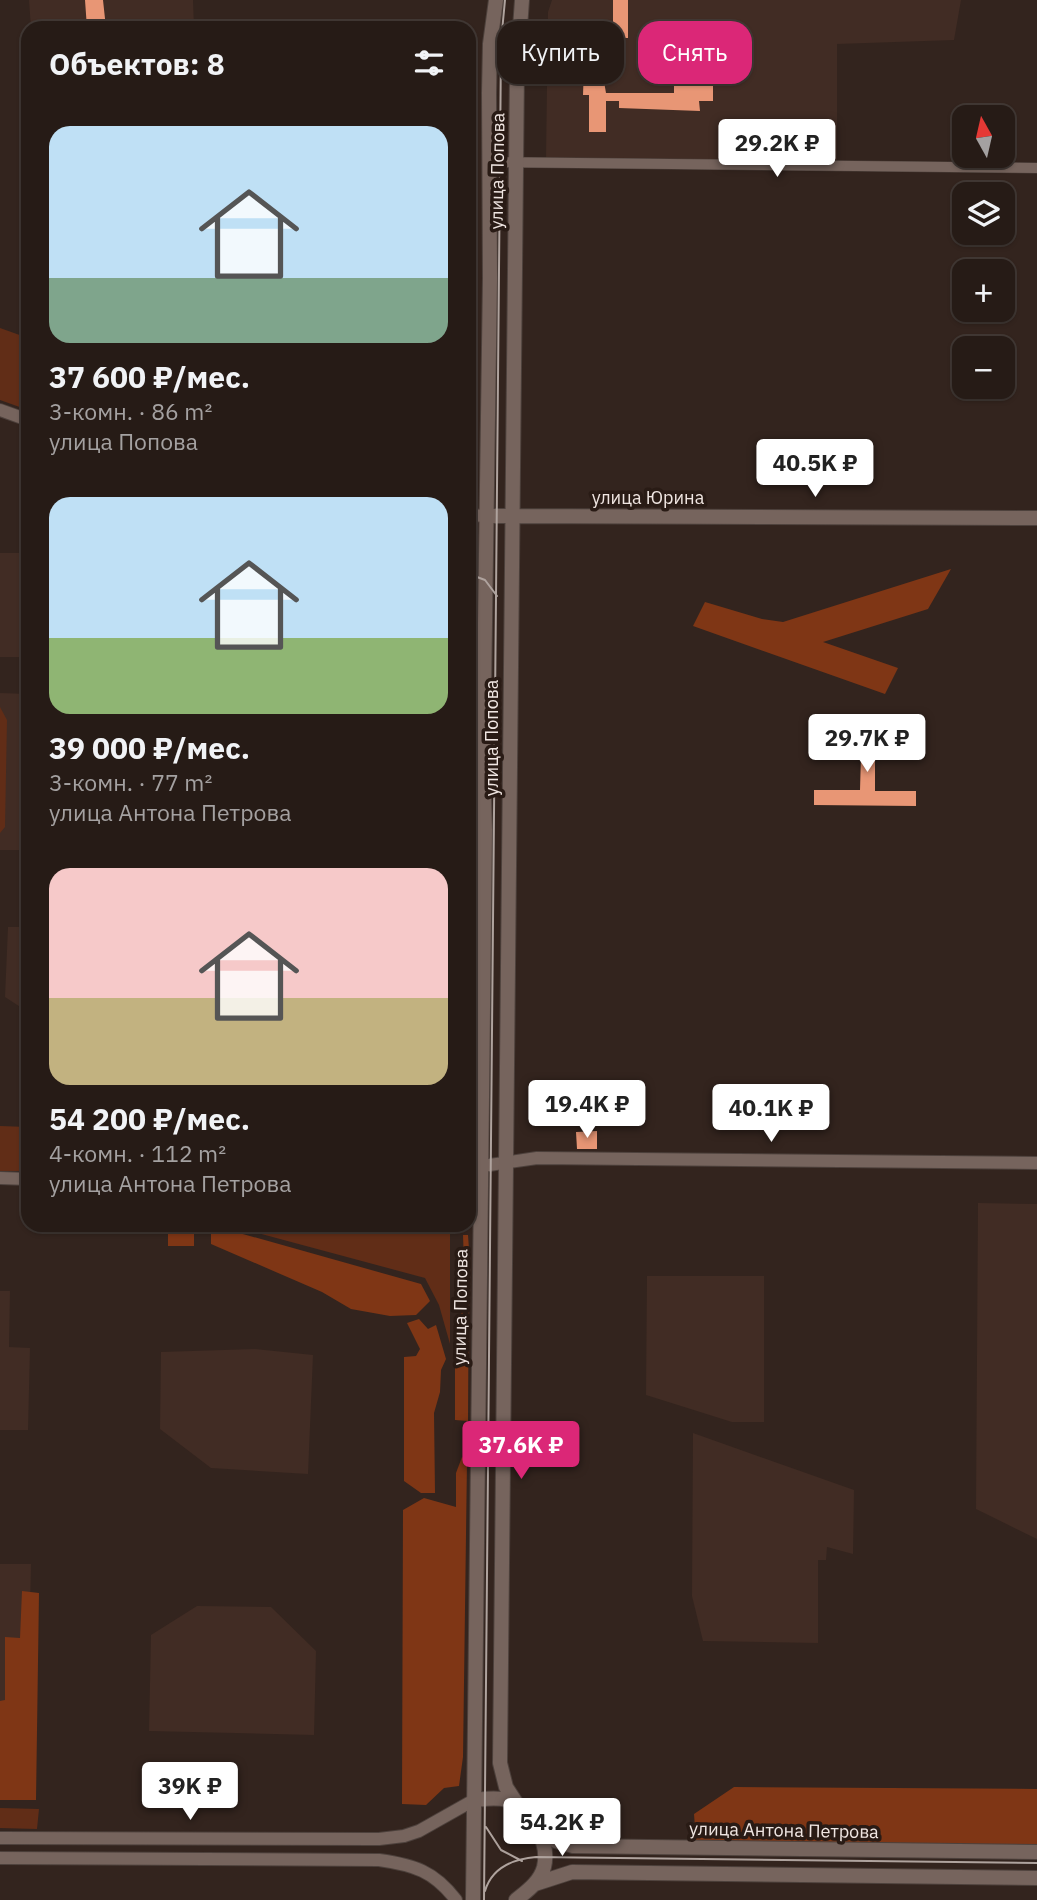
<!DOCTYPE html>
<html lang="ru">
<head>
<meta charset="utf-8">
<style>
	body { margin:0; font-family:"IBM Plex Sans",sans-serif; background:#322823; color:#f1f3f6; height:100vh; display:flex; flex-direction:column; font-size:26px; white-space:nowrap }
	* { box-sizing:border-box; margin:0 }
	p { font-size:23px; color:#a4a1a1 }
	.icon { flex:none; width:38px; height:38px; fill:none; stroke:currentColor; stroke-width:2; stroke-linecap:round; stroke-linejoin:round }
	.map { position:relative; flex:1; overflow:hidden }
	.details { position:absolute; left:21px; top:21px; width:455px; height:1211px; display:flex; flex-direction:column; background:#261b16; border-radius:21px; box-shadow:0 2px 5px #0004,0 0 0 2px #423935 }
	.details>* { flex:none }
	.hud { position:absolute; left:497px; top:21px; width:434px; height:63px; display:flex; gap:14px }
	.needle { width:46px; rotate:352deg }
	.buttons { position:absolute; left:952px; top:105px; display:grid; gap:14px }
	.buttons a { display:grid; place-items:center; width:63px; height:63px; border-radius:14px; background:#261b16; box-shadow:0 2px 5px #0004,0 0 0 2px #423935; font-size:35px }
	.price { position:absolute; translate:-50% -60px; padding:0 16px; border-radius:7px; background:#fff; color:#222; font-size:23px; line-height:46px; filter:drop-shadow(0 2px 4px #0008) }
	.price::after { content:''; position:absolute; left:50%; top:42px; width:21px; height:16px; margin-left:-10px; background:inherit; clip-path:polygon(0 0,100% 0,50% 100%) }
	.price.active { background:#db2777; color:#fff }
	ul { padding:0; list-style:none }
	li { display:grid; align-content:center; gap:14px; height:371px; padding:0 28px }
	li span { display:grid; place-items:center; height:217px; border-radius:21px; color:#555 }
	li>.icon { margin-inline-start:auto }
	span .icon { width:126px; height:126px; fill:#fffc; stroke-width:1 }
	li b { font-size:30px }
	h2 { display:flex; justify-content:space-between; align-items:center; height:84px; padding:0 28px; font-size:30px }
	.chip { padding:0 24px; border-radius:21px; background:#261b16; box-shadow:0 2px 5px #0004,0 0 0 2px #423935; font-size:24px; line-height:63px }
	.chip.active { background:#db2777; color:#fff }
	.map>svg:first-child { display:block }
	.built { fill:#412c24 }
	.green { fill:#612d17 }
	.forest { fill:#7f3615 }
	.building { fill:#e89675 }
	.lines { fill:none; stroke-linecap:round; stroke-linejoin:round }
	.minor-casing { stroke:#4d413c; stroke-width:11 }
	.tertiary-casing { stroke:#4d413c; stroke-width:14 }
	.secondary-casing { stroke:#4d413c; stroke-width:16 }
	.minor { stroke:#76645d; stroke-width:10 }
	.tertiary { stroke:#76645d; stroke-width:12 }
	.secondary { stroke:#76645d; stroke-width:14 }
	.tram { stroke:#afa39e; stroke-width:2 }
	.labels { text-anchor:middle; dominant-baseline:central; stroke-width:7; stroke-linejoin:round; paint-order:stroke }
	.street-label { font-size:18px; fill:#f0e6e2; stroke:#291b15 }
</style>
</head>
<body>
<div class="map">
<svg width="1037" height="1900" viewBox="0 0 1037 1900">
	<rect width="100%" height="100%" fill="#33241e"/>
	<path class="built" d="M29,0H193L194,28H31Z
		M552,0H961L954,40L837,44V160L546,159L548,12Z
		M469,525L475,527L479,535L472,1158H469Z
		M0,553H28V657H0Z
		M0,693L28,694V850H0Z
		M8,927H28V1012L5,997Z
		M978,1203L1037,1204V1539L976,1509Z
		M647,1276H764V1422H732L646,1395Z
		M0,1291H10L9,1347L30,1348L28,1430H0Z
		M255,1349L313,1355L308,1474L211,1468L160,1429L161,1352Z
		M693,1433L854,1490L853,1554L827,1547L826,1560H818V1643L703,1641L692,1596Z
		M0,1564H31L26,1796H0Z
		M197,1606L271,1607L316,1651L314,1735L149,1731L151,1635Z"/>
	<path class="green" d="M0,328L28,338V410L0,400Z
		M0,707L7,720L5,827L0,833Z
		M0,1126L28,1127V1171H0Z
		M228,1225H450V1344L439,1305L425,1278Z
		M0,1808L39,1809L37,1829L0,1828Z"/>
	<path class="forest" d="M951,569L928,609L823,642L898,668L885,694L693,626L705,602L762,619L783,622Z
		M168,1225H194V1246H168Z
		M211,1225L421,1284L430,1301L416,1315L390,1316L351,1309L322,1292L211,1244Z
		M463,1235H468L469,1249L468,1421L455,1420V1350L465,1292Z
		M419,1319L428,1329L436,1325L446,1359L441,1370L440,1392L434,1413L435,1493H421L404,1481V1357L416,1356L420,1349L407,1323Z
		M462,1457L467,1461L463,1757L459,1786L444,1788L426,1805L402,1804L403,1510L424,1498L456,1507V1473Z
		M22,1591L39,1593L36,1800H0V1701L5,1700V1637L20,1638Z
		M734,1787L1037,1789V1845L696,1841L694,1814Z"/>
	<path class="building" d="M85,0H103L106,28H87Z
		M613,0H628V38H613Z
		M584,66L602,70L606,93H674V80L713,81V101H699L700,111L619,108V101H606V132H589V95H583Z
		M825,739H912V755L875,754V791H916V806L814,805V790H860L861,755H825Z
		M597,1131V1149H577L576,1132Z"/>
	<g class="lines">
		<defs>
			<path id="minor" d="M489,162L1037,168"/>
			<path id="tertiary" d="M0,410L28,420
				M469,515L486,516
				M469,1168L537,1158L1037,1163
				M0,1178L28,1179
				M0,1838L379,1839L404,1836L419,1831L474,1800
				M0,1858L379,1860C414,1865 434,1871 456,1900"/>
			<path id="secondary" d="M486,516L1037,518
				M474,1800C485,1799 496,1797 507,1800C531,1809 550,1842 544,1867C540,1882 527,1891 516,1900
				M519,1807L506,1787L500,1763L517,70L522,0
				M537,1827L556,1841L573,1846L1037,1852
				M535,1884L572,1872L1037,1878
				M473,1900L485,830L483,761L490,278L489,93L490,44L496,0"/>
		</defs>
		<use href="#minor" class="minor-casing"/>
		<use href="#tertiary" class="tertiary-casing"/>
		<use href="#secondary" class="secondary-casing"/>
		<use href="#minor" class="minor"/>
		<use href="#tertiary" class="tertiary"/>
		<use href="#secondary" class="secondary"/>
		<path class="tram" d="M469,574L485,580L497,596
			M486,1827L501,1850L522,1861
			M485,1891C492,1867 513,1859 536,1857L1037,1863
			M484,1900L500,161L501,42L505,0"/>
	</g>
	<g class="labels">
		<g class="street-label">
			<text transform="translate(497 171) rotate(-89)">улица Попова</text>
			<text x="648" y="497">улица Юрина</text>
			<text transform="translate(491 738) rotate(-90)">улица Попова</text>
			<text transform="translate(460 1307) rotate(-89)">улица Попова</text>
			<text transform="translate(784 1830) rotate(1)">улица Антона Петрова</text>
		</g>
	</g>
</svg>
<div class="buttons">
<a><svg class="needle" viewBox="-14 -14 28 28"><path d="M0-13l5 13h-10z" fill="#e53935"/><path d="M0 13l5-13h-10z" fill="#a4a1a1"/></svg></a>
<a><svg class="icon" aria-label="layers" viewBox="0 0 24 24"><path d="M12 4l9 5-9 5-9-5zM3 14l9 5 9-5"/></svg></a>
<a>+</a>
<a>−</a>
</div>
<b class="price" style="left:777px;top:179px">29.2K ₽</b>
<b class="price" style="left:815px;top:499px">40.5K ₽</b>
<b class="price" style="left:867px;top:774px">29.7K ₽</b>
<b class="price" style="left:587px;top:1140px">19.4K ₽</b>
<b class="price" style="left:771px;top:1144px">40.1K ₽</b>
<b class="price active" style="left:521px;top:1481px">37.6K ₽</b>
<b class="price" style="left:190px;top:1822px">39K ₽</b>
<b class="price" style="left:562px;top:1858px">54.2K ₽</b>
<div class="hud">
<a class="chip">Купить</a>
<a class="chip active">Снять</a>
</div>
<section class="details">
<h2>Объектов: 8<svg class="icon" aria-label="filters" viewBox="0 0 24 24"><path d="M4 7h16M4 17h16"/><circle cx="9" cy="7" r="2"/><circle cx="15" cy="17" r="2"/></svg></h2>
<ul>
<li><span style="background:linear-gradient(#bfe0f5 70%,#7fa58c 0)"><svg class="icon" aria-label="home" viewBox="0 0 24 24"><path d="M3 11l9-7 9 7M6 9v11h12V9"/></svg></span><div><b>37 600 ₽/мес.</b><p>3-комн. · 86 m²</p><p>улица Попова</p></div></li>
<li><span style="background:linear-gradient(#bfe0f5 65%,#8fb573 0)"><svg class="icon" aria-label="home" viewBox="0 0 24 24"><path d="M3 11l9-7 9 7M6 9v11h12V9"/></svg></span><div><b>39 000 ₽/мес.</b><p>3-комн. · 77 m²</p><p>улица Антона Петрова</p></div></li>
<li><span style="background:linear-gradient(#f6c9c9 60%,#c2b280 0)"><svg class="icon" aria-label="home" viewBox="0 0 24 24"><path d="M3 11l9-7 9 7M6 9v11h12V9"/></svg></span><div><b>54 200 ₽/мес.</b><p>4-комн. · 112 m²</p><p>улица Антона Петрова</p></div></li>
</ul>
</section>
</div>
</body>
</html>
